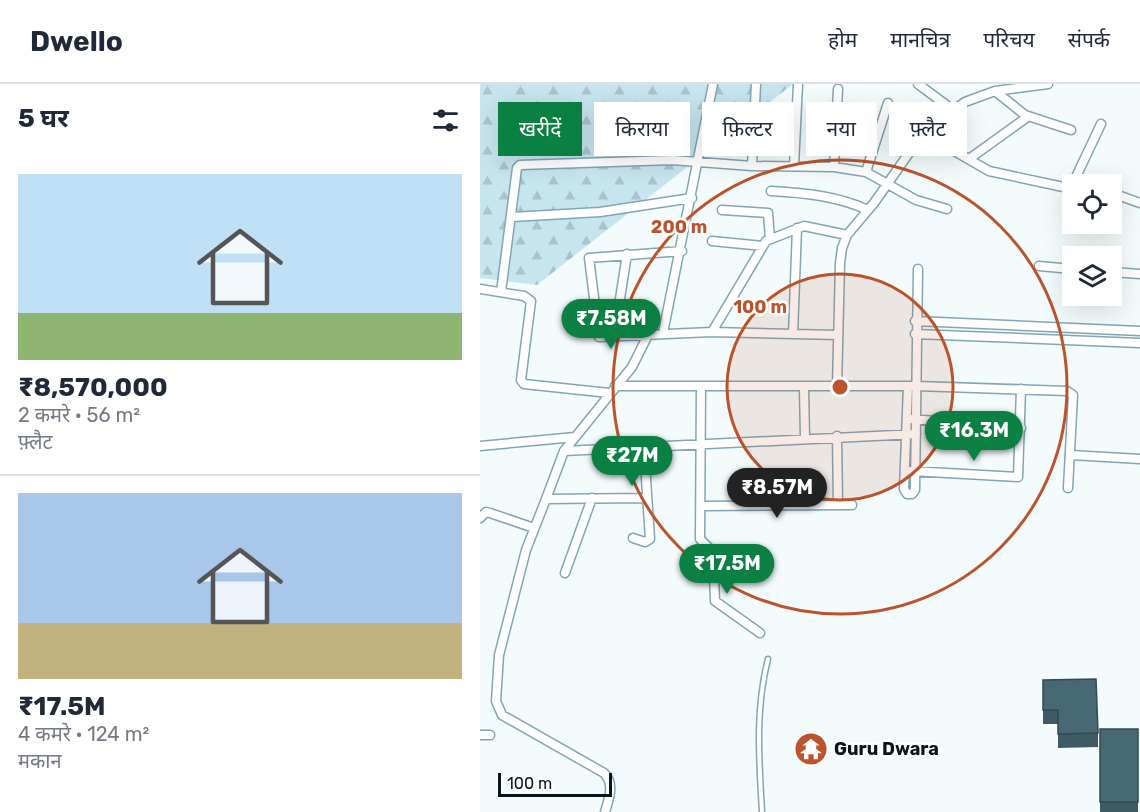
<!DOCTYPE html>
<html lang="hi">
<head>
<meta charset="utf-8">
<style>
	body { margin:0; font-family:Rubik,"Noto Sans Devanagari",sans-serif; background:#f2f2f3; color:#1f2937; height:100vh; display:flex; flex-direction:column; font-size:22px; white-space:nowrap }
	* { box-sizing:border-box; margin:0 }
	p { font-size:20px; color:#747a83 }
	.icon { flex:none; width:33px; height:33px; fill:none; stroke:currentColor; stroke-width:2; stroke-linecap:round; stroke-linejoin:round }
	.map { position:relative; flex:1; overflow:hidden }
	.side { display:flex; flex-direction:column; background:#fff; width:480px }
	.side>* { flex:none }
	.guide { position:absolute; left:18px; top:18px; width:552px; height:54px; display:flex; gap:12px }
	.controls { position:absolute; left:582px; top:90px; display:grid; gap:12px }
	.controls a { display:grid; place-items:center; width:60px; height:60px; border-radius:0px; background:#fff; box-shadow:0 6px 24px #0002; font-size:30px }
	.scale { position:absolute; left:18px; bottom:15px; width:114px; box-sizing:border-box; padding-left:6px; border:3px solid #08161b; border-top:0; font-size:16px; line-height:21px; white-space:nowrap; color:#08161b; -webkit-text-stroke:4px #fff; paint-order:stroke }
	.price { position:absolute; translate:-50% -51px; padding:0 14px; border-radius:21px; background:#0b8043; color:#fff; font-size:20px; line-height:39px; filter:drop-shadow(0 2px 3px #0008) }
	.price::after { content:''; position:absolute; left:50%; top:36px; width:18px; height:14px; margin-left:-9px; background:inherit; clip-path:polygon(0 0,100% 0,50% 100%) }
	.price.selected { background:#222; color:#fff }
	ul { padding:0; list-style:none }
	li { display:grid; align-content:center; gap:12px; height:318px; padding:0 18px }
	li+li { border-top:2px solid #e0e1e3 }
	li span { display:grid; place-items:center; height:186px; border-radius:0px; color:#555 }
	li>.icon { margin-inline-start:auto }
	span .icon { width:108px; height:108px; fill:#fffc; stroke-width:1 }
	li b { font-size:26px }
	h2 { display:flex; justify-content:space-between; align-items:center; height:72px; padding:0 18px; font-size:26px }
	.chip { padding:0 21px; border-radius:0px; background:#fff; box-shadow:0 6px 24px #0002; font-size:21px; line-height:54px }
	.chip.selected { background:#0b8043; color:#fff }
	header { display:flex; align-items:center; gap:36px; box-sizing:border-box; height:84px; padding:0 30px; background:#fff; border-bottom:2px solid #e0e1e3 }
	header strong { font-size:28px }
	nav { display:flex; gap:33px; margin-inline-start:auto; font-size:21px }
	main { display:flex; flex:1; min-height:0 }
	.map>svg:first-child { display:block }
	.forest { fill:url(#forest-firs) }
	.lines { fill:none; stroke-linecap:round; stroke-linejoin:round }
	.service-casing { stroke:#82a6b3; stroke-width:7 }
	.minor-casing { stroke:#82a6b3; stroke-width:11 }
	.service { stroke:#fff; stroke-width:4 }
	.minor { stroke:#fff; stroke-width:8 }
	.wall { fill:#3d5a65 }
	.building { fill:#476975; stroke:#324a52; stroke-width:1.5 }
	.ring { fill:none; stroke:#bb542d; stroke-width:3 }
	.labels { text-anchor:middle; dominant-baseline:central; stroke-width:5; stroke-linejoin:round; paint-order:stroke }
	.poi-label { font-size:18px; font-weight:bold; fill:#08161b; stroke:#fff; text-anchor:start }
	.centre { fill:#bb542d; stroke:#fff; stroke-width:3 }
	.ring-label { font-size:18px; text-anchor:middle; font-weight:bold; fill:#bb542d; stroke:#fff; stroke-width:5; stroke-linejoin:round; paint-order:stroke }
</style>
</head>
<body>
<header>
<strong>Dwello</strong>
<nav><a>होम</a><a>मानचित्र</a><a>परिचय</a><a>संपर्क</a></nav>
</header>
<main>
<section class="side">
<h2>5 घर<svg class="icon" aria-label="filters" viewBox="0 0 24 24"><path d="M4 7h16M4 17h16"/><circle cx="9" cy="7" r="2"/><circle cx="15" cy="17" r="2"/></svg></h2>
<ul>
<li><span style="background:linear-gradient(#bfe0f5 75%,#8fb573 0)"><svg class="icon" aria-label="home" viewBox="0 0 24 24"><path d="M3 11l9-7 9 7M6 9v11h12V9"/></svg></span><div><b>₹8,570,000</b><p>2 कमरे · 56 m²</p><p>फ़्लैट</p></div></li>
<li><span style="background:linear-gradient(#a9c7e8 70%,#c2b280 0)"><svg class="icon" aria-label="home" viewBox="0 0 24 24"><path d="M3 11l9-7 9 7M6 9v11h12V9"/></svg></span><div><b>₹17.5M</b><p>4 कमरे · 124 m²</p><p>मकान</p></div></li>
</ul>
</section>
<div class="map">
<svg width="660" height="728" viewBox="0 0 660 728">
	<defs>
		<pattern id="forest-firs" width="22" height="20" patternUnits="userSpaceOnUse" patternTransform="scale(1.5)"><rect width="22" height="20" fill="#c7e5ee"/><path d="M5 1l3.5 6h-7zM16 11l3.5 6h-7z" fill="#a9c4cc"/></pattern>
	</defs>
	<rect width="100%" height="100%" fill="#f3fbfd"/>
	<path class="forest" d="M0,0H313L57,201L0,194Z"/>
	<g class="lines">
		<defs>
			<path id="service" d="M282,728C279,675 275,626 288,575"/>
			<path id="minor" d="M438,0L473,26
				M545,31L591,46
				M443,49L509,87L588,104L595,95L621,40
				M489,75L546,34L545,31L515,7
				M272,82L276,0
				M314,82L318,0
				M354,83L358,5
				M386,88L408,19
				M595,95L610,100
				M291,107C326,109 357,112 388,126
				M632,109L660,119
				M242,126L288,129L290,155
				M32,133L120,128L212,114
				M232,157L283,162
				M202,167L109,174L119,253L232,248L358,251
				M559,182L592,185
				M632,188L660,190
				M0,205L44,212L51,217L41,296L44,300L129,309
				M21,208L37,84L40,81L192,76L272,82L354,83L386,88L436,116L467,125
				M435,237L660,247
				M232,248L286,157L324,142L367,151
				M183,249L233,0
				M313,250L317,144
				M435,250L660,259
				M134,253L147,170
				M135,302H436L587,307L593,311L588,404
				M221,302L220,455L233,468H256
				M428,302L424,405L427,410H432L435,406L438,185
				M324,303L325,354
				M357,303L360,179L362,164L367,151L394,119L443,49L485,18L515,7L568,0
				M431,335L541,344
				M357,352L358,421
				M0,362L95,353
				M84,367L436,350
				M591,371L660,375
				M431,387L538,393L541,305
				M66,415L166,414
				M221,422L372,421
				M0,434L6,428L10,429L54,444
				M153,454L165,458L170,455L164,364
				M233,468L235,517L280,549
				M85,489L112,414
				M0,651H10
				M125,728C129,714 135,700 124,689L22,631L16,617L19,571L46,466L66,415L84,367L152,283L168,251"/>
		</defs>
		<use href="#service" class="service-casing"/>
		<use href="#minor" class="minor-casing"/>
		<use href="#service" class="service"/>
		<use href="#minor" class="minor"/>
	</g>
	<path class="wall" d="M563,596L618,649V663L578,664V640H563Z
		M620,645H658V728H620Z"/>
	<path class="building" d="M616,595L618,649L578,650V626H563V596Z
		M620,645H658V718H620Z"/>
	<circle cx="360" cy="303" r="113" fill="#bb542d" fill-opacity=".12"/>
	<g class="ring">
		<circle cx="360" cy="303" r="113"/>
		<circle cx="360" cy="303" r="227"/>
	</g>
	<defs>
		<symbol id="temple-disc" viewBox="-11 -11 22 22"><circle r="9.5" fill="#bb542d" stroke="#fff"/><path d="M0-6L5-2H3V0L6.5 2.5H4V6H1.5V3h-3V6H-4V2.5H-6.5L-3 0V-2H-5Z" fill="#fff"/></symbol>
	</defs>
	<g fill-rule="evenodd">
		<use href="#temple-disc" x="312" y="646" width="38" height="38"/>
	</g>
	<g class="labels">
		<g class="poi-label">
			<text x="354" y="665">Guru Dwara</text>
		</g>
	</g>
	<circle cx="360" cy="303" r="9" class="centre"/>
	<g class="ring-label">
		<text x="199" y="149">200 m</text>
		<text x="280" y="229">100 m</text>
	</g>
</svg>
<div class="controls">
<a><svg class="icon" aria-label="locate" viewBox="0 0 24 24"><circle cx="12" cy="12" r="6"/><path d="M12 2v4M12 18v4M2 12h4M18 12h4"/></svg></a>
<a><svg class="icon" aria-label="layers" viewBox="0 0 24 24"><path d="M12 4l9 5-9 5-9-5zM3 14l9 5 9-5"/></svg></a>
</div>
<div class="scale">100 m</div>
<b class="price" style="left:131px;top:266px">₹7.58M</b>
<b class="price" style="left:494px;top:378px">₹16.3M</b>
<b class="price" style="left:152px;top:403px">₹27M</b>
<b class="price selected" style="left:297px;top:435px">₹8.57M</b>
<b class="price" style="left:247px;top:511px">₹17.5M</b>
<div class="guide">
<a class="chip selected">खरीदें</a>
<a class="chip">किराया</a>
<a class="chip">फ़िल्टर</a>
<a class="chip">नया</a>
<a class="chip">फ़्लैट</a>
</div>
</div>
</main>
</body>
</html>
